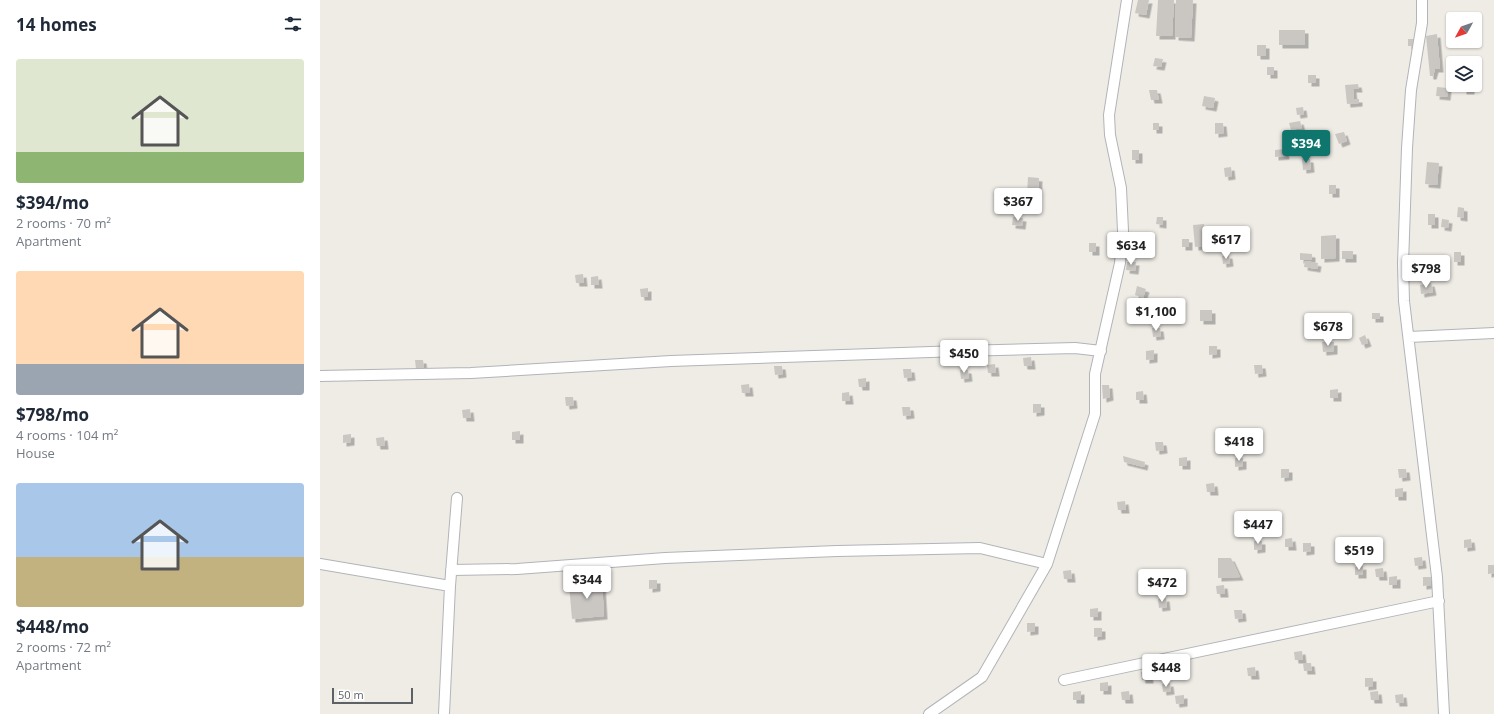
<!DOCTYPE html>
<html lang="en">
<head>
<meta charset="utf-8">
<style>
	body { margin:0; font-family:"Open Sans",sans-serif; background:#f6f6f7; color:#1f2937; height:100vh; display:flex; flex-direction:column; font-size:15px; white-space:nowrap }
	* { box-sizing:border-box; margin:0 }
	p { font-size:13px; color:#747a83 }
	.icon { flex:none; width:22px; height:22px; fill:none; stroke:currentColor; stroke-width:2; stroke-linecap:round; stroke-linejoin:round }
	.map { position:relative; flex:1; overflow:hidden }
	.details { display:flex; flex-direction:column; background:#fff; width:320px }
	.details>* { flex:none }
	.needle { width:26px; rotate:230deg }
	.fabs { position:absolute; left:1126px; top:12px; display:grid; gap:8px }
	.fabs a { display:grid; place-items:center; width:36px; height:36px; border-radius:4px; background:#fff; box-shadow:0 1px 3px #0004; font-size:20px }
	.scale { position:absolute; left:12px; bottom:10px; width:81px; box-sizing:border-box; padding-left:4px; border:2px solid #5d6266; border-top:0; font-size:11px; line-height:14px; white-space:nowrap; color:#5d6266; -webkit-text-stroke:3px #fff; paint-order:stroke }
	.price { position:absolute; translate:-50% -34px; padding:0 9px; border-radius:4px; background:#fff; color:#222; font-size:13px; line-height:26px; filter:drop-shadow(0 1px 2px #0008) }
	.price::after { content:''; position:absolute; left:50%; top:24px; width:12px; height:9px; margin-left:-6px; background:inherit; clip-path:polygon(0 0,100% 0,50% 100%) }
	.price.current { background:#0f766e; color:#fff }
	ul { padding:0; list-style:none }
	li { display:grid; align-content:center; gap:8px; height:212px; padding:0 16px }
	li span { display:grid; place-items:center; height:124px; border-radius:4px; color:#555 }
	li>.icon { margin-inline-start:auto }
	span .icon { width:72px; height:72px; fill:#fffc; stroke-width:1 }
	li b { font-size:17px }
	h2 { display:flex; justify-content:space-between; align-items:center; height:48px; padding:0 16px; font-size:17px }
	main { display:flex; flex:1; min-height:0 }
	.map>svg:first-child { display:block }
	.building { fill:#cac7c3; filter:url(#shadow) }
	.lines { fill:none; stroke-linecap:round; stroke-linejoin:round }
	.street-casing { stroke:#b1b4b8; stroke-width:12 }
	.street { stroke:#fff; stroke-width:10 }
</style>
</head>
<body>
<main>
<section class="details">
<h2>14 homes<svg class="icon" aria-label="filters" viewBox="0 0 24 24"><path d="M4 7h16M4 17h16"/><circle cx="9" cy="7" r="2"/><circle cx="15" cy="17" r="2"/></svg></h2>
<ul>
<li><span style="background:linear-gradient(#dfe7d0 75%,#8fb573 0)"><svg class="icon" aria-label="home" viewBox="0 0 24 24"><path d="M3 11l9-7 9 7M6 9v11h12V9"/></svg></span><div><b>$394/mo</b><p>2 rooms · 70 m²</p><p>Apartment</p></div></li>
<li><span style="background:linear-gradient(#ffd9b3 75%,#9aa5b1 0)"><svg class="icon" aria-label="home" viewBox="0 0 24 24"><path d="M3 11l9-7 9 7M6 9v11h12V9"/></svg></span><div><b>$798/mo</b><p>4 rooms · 104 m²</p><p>House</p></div></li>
<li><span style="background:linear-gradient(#a9c7e8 60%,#c2b280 0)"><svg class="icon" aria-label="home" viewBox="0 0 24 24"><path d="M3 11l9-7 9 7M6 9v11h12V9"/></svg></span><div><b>$448/mo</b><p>2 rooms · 72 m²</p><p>Apartment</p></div></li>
</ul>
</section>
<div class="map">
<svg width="1174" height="714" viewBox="0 0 1174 714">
	<defs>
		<filter id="shadow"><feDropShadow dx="3.5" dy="3.5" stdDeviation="0" flood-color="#0004"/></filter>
	</defs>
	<rect width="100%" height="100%" fill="#efece6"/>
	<path class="building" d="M818,0H829L826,15L815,13Z
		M838,0H854L852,36H836Z
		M856,0H873L871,38L855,37Z
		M959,30H985V45H959Z
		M1117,34L1120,69H1115L1113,76H1110L1106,36Z
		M1088,39H1095V46H1088Z
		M937,45H946V56H937Z
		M835,58L843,59L841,67L833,66Z
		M947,67H954V75H947Z
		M988,75H996V83H988Z
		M1038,84L1039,89H1033L1034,99H1039V103L1027,104L1025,85Z
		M1143,85H1151V91H1143Z
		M1117,87L1128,88L1127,97L1116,96Z
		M829,90H837L839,100H831Z
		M884,96L895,98L893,108L882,106Z
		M983,107L984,114L977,115L976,108Z
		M980,121L982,128L971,130L969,123Z
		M833,123H839V130H833Z
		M895,123H903L904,133L895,134Z
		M996,132L997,144L987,145L986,133Z
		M1024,132L1027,141L1019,144L1015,134Z
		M965,149L966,156L955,157V150Z
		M812,150H819V160H812Z
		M982,159H990L991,169L983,170Z
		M1107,162L1119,163L1117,185L1105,184Z
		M911,167L912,176L905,177L904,168Z
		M708,177L719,178L718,195L707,194Z
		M1009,185H1016V194H1009Z
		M1138,207L1144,208V218L1137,217Z
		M1108,214H1115V225H1108Z
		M693,217L703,218L702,226L692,225Z
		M837,217H843V225L836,224Z
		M1122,219L1129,220L1128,228L1121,227Z
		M884,224L886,236H883L884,246L875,247L873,225Z
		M1016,235V258L1001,259V236Z
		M862,239H869V247H862Z
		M769,243H776V252H769Z
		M1022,251H1033V259H1022Z
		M1134,252H1141V262H1134Z
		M980,253L992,254V260H980Z
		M909,255L910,263L903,264L902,256Z
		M1099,259H1106L1105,268L1098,267Z
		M985,261L998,263L997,269L984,267Z
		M807,262H816L815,271L806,270Z
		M263,274L264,283H256L255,275Z
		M278,276L279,285H271V277Z
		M1111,283L1113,292L1101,294L1100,285Z
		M817,286L826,289L823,298L815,295Z
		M328,288V297H321L320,289Z
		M880,310H892V321H880Z
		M1052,313H1060V319H1052Z
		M832,328H840L841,336L833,337Z
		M1045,335L1048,343L1042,345L1039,338Z
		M1002,342H1014V351L1003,352Z
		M889,346H897V354L889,355Z
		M834,350V359L826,360V351Z
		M711,357L712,366H704L703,358Z
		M95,360H103L104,368L96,369Z
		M675,364L676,373H668L667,365Z
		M934,365H942L943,373L935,374Z
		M454,366H462L463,374L455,375Z
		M583,369H591L592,377L584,378Z
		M640,370H648L649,378L641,379Z
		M546,378V387H539L538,379Z
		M429,384L430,393H422L421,385Z
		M782,385H789L790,397L783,399Z
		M1018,389V398H1010V390Z
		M823,391L824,400H816V392Z
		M529,392L530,401H522V393Z
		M245,397H253L254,405L246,406Z
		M713,404H721V412L713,413Z
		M582,407H590L591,415L583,416Z
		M150,409L151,418H143L142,410Z
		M200,431V440H192V432Z
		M31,434V442L23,443V435Z
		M64,437L65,446H57L56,438Z
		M835,442H843L844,450L836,451Z
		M803,456L825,462L824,467L804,462Z
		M867,457V466H859V458Z
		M915,458H923V466L915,467Z
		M961,469H969V477L961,478Z
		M1078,469H1086L1087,477L1079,478Z
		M894,483L895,492H887L886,484Z
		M1083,488V497H1075V489Z
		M805,501L806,510H798L797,502Z
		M972,538L973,547H965V539Z
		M1151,539L1152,547L1144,548V540Z
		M934,541H942V549L934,550Z
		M983,543H991V551L983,552Z
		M1102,557L1103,565L1095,566L1094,558Z
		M898,558H911L920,577L898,578Z
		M1168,565H1174V573L1168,574Z
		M1043,566V575H1035V567Z
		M1063,568L1064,577H1056L1055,569Z
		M751,570L752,579H744L743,571Z
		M1077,576V585H1069V577Z
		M1103,577H1111V585L1103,586Z
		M329,580H337V588L329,589Z
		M282,582L284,616L252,619L249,585Z
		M904,585L905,594H897L896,586Z
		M846,598L847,607L839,608L838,599Z
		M778,608V617H770V609Z
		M914,610H922L923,618L915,619Z
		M707,623H715V631L707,632Z
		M774,628H782V636L774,637Z
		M982,651L983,660H975L974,652Z
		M983,663H991L992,671H984Z
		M935,667L936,676H928L927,668Z
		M829,671L830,680H822L821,672Z
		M1045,678H1053V686L1045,687Z
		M788,682V691H780V683Z
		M850,683L851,691L843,692L842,684Z
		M761,691V700H753V692Z
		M809,691L810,700H802L801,692Z
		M1058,691L1059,700H1051L1050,692Z
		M1083,694L1084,703H1076L1075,695Z
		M864,695V703L856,704L855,696Z"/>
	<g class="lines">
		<defs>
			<path id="street" d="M1102,0V23L1091,90L1087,148L1083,264L1084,301L1117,577L1124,714
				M1089,337L1174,333
				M0,376L151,373L351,361L640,351L755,348L781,351
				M0,564L130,586
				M131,570L197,569L345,558L517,551L660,548L727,564
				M744,680L1119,601
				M124,714L130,586L137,498
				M609,714L662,677L727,564L775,414V374L800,263L803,231L801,188L790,135L789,115L807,0"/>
		</defs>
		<use href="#street" class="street-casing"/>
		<use href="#street" class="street"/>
	</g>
</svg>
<div class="fabs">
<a><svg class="needle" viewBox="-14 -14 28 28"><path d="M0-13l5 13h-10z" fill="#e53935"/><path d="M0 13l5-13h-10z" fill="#747a83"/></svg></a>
<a><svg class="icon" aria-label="layers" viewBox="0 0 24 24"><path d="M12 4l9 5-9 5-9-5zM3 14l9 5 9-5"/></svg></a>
</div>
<div class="scale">50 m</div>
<b class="price current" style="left:986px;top:164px">$394</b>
<b class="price" style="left:698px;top:222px">$367</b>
<b class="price" style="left:906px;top:260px">$617</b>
<b class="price" style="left:811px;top:266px">$634</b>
<b class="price" style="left:1106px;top:289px">$798</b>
<b class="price" style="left:836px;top:332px">$1,100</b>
<b class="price" style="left:1008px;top:347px">$678</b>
<b class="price" style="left:644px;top:374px">$450</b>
<b class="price" style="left:919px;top:462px">$418</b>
<b class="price" style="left:938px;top:545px">$447</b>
<b class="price" style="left:1039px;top:571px">$519</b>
<b class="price" style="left:267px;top:600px">$344</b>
<b class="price" style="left:842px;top:603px">$472</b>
<b class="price" style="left:846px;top:688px">$448</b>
</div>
</main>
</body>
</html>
